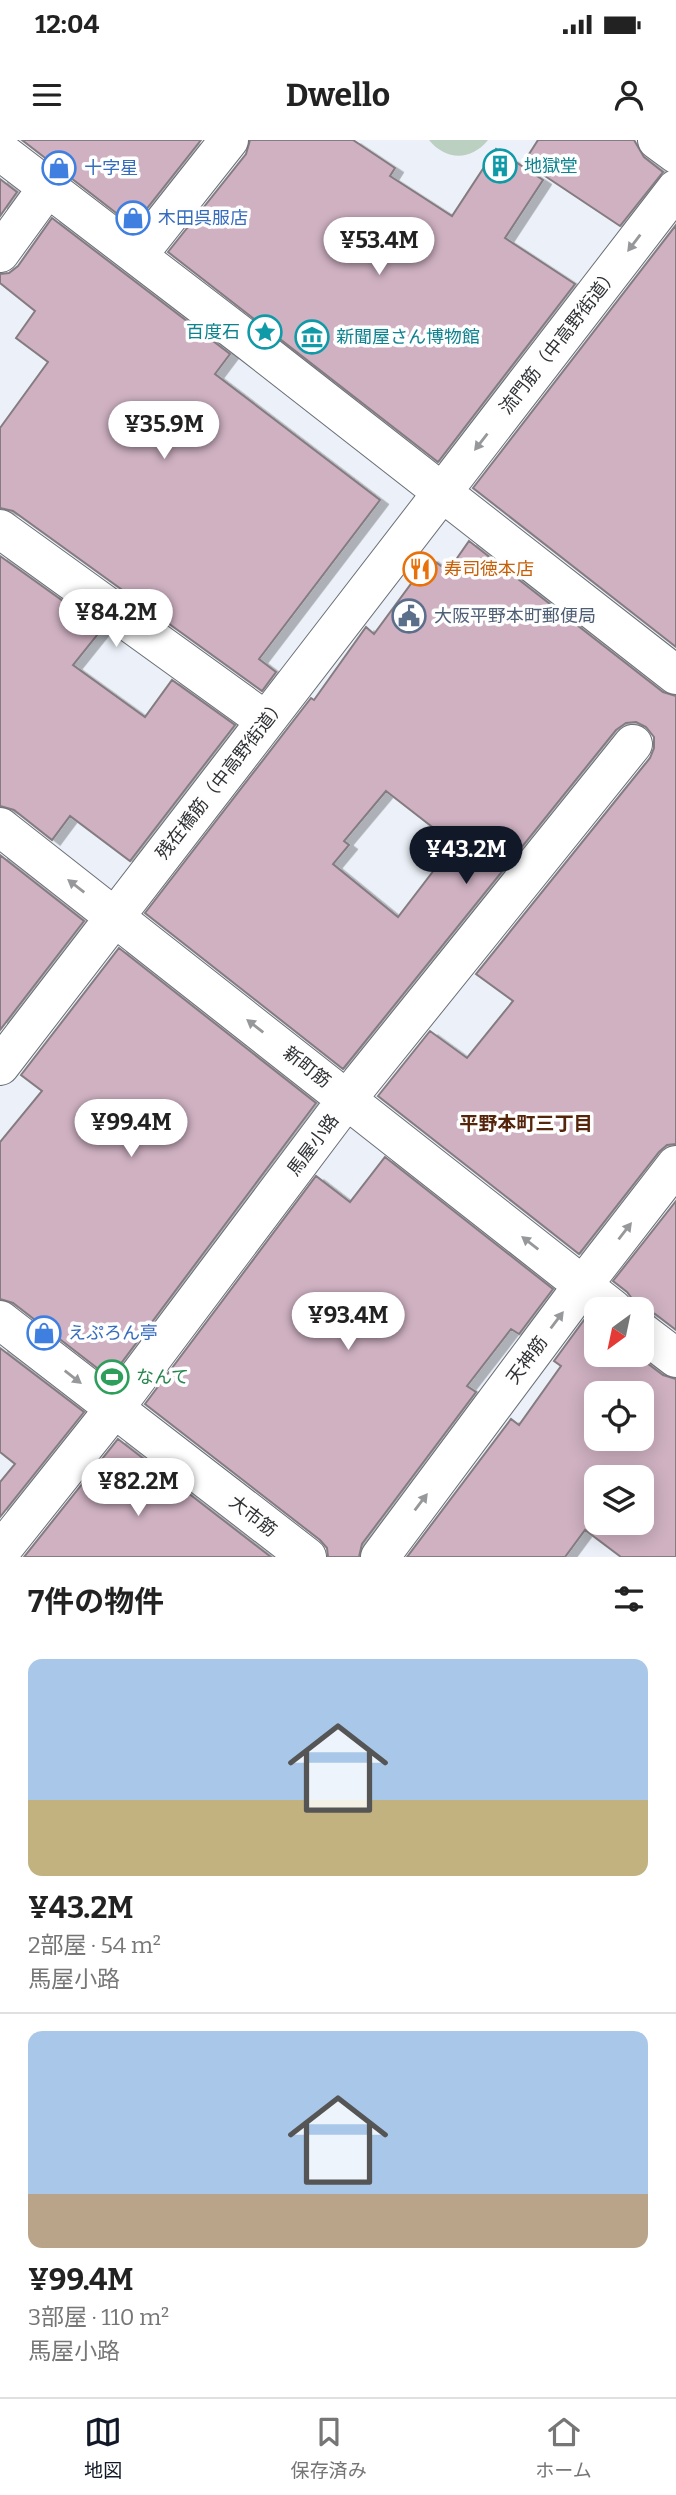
<!DOCTYPE html>
<html lang="ja">
<head>
<meta charset="utf-8">
<style>
	body { margin:0; font-family:Bitter,"Noto Sans JP",serif; background:#f6f6f6; color:#222; height:100vh; display:flex; flex-direction:column; font-size:26px; white-space:nowrap }
	* { box-sizing:border-box; margin:0 }
	p { font-size:23px; color:#767676 }
	.icon { flex:none; width:38px; height:38px; fill:none; stroke:currentColor; stroke-width:2; stroke-linecap:round; stroke-linejoin:round }
	.map { position:relative; height:1417px; overflow:hidden }
	.details { display:flex; flex-direction:column; background:#fff; flex:1 }
	.details>* { flex:none }
	.needle { width:46px; rotate:213deg }
	.fabs { position:absolute; left:584px; top:1157px; display:grid; gap:14px }
	.fabs a { display:grid; place-items:center; width:70px; height:70px; border-radius:14px; background:#fff; box-shadow:0 4px 18px #0003; font-size:35px }
	.price { position:absolute; translate:-50% -60px; padding:0 16px; border-radius:24px; background:#fff; color:#222; font-size:23px; line-height:46px; filter:drop-shadow(0 2px 4px #0008) }
	.price::after { content:''; position:absolute; left:50%; top:42px; width:21px; height:16px; margin-left:-10px; background:inherit; clip-path:polygon(0 0,100% 0,50% 100%) }
	.price.current { background:#111827; color:#fff }
	ul { padding:0; list-style:none }
	li { display:grid; align-content:center; gap:14px; height:371px; padding:0 28px }
	li+li { border-top:2px solid #e0e0e0 }
	li span { display:grid; place-items:center; height:217px; border-radius:14px; color:#555 }
	li>.icon { margin-inline-start:auto }
	span .icon { width:126px; height:126px; fill:#fffc; stroke-width:1 }
	li b { font-size:30px }
	h2 { display:flex; justify-content:space-between; align-items:center; height:84px; padding:0 28px; font-size:30px }
	.status { display:flex; justify-content:space-between; align-items:center; height:49px; padding:0 35px; background:#fff; direction:ltr }
	.status svg { height:19px; fill:currentColor }
	header { display:flex; justify-content:space-between; align-items:center; height:91px; padding:0 28px; background:#fff; font-size:32px; font-weight:700 }
	.dock { display:flex; justify-content:space-around; align-items:center; height:98px; border-top:2px solid #e0e0e0; background:#fff; font-size:19px; color:#767676 }
	.dock a { display:grid; justify-items:center; gap:4px }
	.dock .current { color:#111827 }
	.map>svg:first-child { display:block }
	.green { fill:#bbd0c1 }
	.building { fill:#cfb1c2; stroke:#847c80; stroke-width:2; fill-rule:evenodd; filter:url(#shadow) }
	.lines { fill:none; stroke-linecap:round; stroke-linejoin:round }
	.street-casing { stroke:#6b6f76; stroke-width:40 }
	.street { stroke:#fff; stroke-width:38 }
	.oneway { fill:#97989a }
	.labels { text-anchor:middle; dominant-baseline:central; stroke-width:7; stroke-linejoin:round; paint-order:stroke }
	.culture-label { font-size:18px; fill:#0d838f; stroke:#fefefe; text-anchor:start }
	.shop-label { font-size:18px; fill:#366cbe; stroke:#fefefe; text-anchor:start }
	.street-label { font-size:18px; fill:#2f3134; stroke:#fefefe }
	.food-label { font-size:18px; fill:#c56008; stroke:#fefefe; text-anchor:start }
	.service-label { font-size:18px; fill:#4e5e75; stroke:#fefefe; text-anchor:start }
	.leisure-label { font-size:18px; fill:#27864d; stroke:#fefefe; text-anchor:start }
	.neighbourhood-label { font-size:19px; font-weight:bold; fill:#55250b; stroke:#fefefe }
</style>
</head>
<body>
<div class="status"><b>12:04</b><svg viewBox="0 0 49 12"><path d="M0 12V9h3v3zM5 12V6h3v6zM10 12V3h3v9zM15 12V0h3v12zM26 1h20v11H26zM47 4h2v5h-2z"/></svg></div>
<header><svg class="icon" aria-label="menu" viewBox="0 0 24 24"><path d="M4 6h16M4 12h16M4 18h16"/></svg>Dwello<svg class="icon" aria-label="person" viewBox="0 0 24 24"><circle cx="12" cy="8" r="4"/><path d="M4 21q1-7 8-7t8 7"/></svg></header>
<div class="map">
<svg width="676" height="1417" viewBox="0 0 676 1417">
	<defs>
		<filter id="shadow"><feDropShadow dx="8" dy="4.5" stdDeviation="0" flood-color="#0004"/></filter>
	</defs>
	<rect width="100%" height="100%" fill="#ecf1f9"/>
	<path class="green" d="M429,0H488C471,21 446,21 429,0Z"/>
	<path class="building" d="M22,0H201L133,86Z
		M250,0H353L395,28L390,36L452,76L496,9L543,40L505,98L575,144L438,322L168,112L246,14Z
		M538,0H634L644,17L663,32L620,86L524,22Z
		M0,39L17,52L0,76Z
		M52,78L230,214L215,234L380,360L259,519L276,532L262,551L13,371L0,368V288L48,222L16,198L35,171L0,143V134L9,133L18,126Z
		M676,85V507L473,348Z
		M469,401L663,552L676,556V1004L667,1005L659,1012L579,1114L378,956L430,891L467,918L513,861L476,834L650,618L654,608V597L646,587L636,582L626,583L616,590L343,929L145,773L311,558L314,560L366,487L374,494L430,418L448,431ZM386,651L454,704L398,777L333,724L349,705L344,701Z
		M0,416L102,489L73,525L145,577L172,540L235,585L130,721L70,676L52,700L14,670L0,666Z
		M0,715L84,781L0,890Z
		M119,808L316,963L110,1238L13,1163L0,1159V1002L42,951L21,935Z
		M385,1017L553,1149L519,1194L511,1189L467,1246L476,1252L362,1404L359,1417H328L327,1408L320,1400L145,1264L316,1036L350,1062Z
		M676,1061V1190L655,1174L642,1169H634L633,1160L627,1152L613,1141Z
		M587,1176L597,1184V1214H635L663,1235L676,1239V1417H621L585,1390L565,1417H407L511,1279L519,1285L561,1226L554,1221ZM597,1253H642V1298H597ZM597,1337H642V1382H597Z
		M0,1208L84,1272L0,1377V1342L15,1324L0,1312Z
		M118,1299L271,1417H24Z"/>
	<g class="lines">
		<defs>
			<path id="street" d="M657,0L676,14
				M0,11L251,203L676,535
				M0,113L48,47
				M138,115L229,0
				M0,389L266,581
				M0,687L613,1169
				M0,926L676,49
				M0,1180L307,1417
				M642,1192L676,1218
				M0,1412L114,1269L347,959L633,604
				M380,1417L583,1145L676,1025"/>
		</defs>
		<use href="#street" class="street-casing"/>
		<use href="#street" class="street"/>
	</g>
	<defs><path id="oneway-solid" d="M-6-.8H1V-3.2L6.5 0L1 3.2V.8H-6Z" transform="scale(1.75)"/></defs>
	<g class="oneway">
		<use href="#oneway-solid" transform="translate(634 103) rotate(127)"/>
		<use href="#oneway-solid" transform="translate(481 302) rotate(128)"/>
		<use href="#oneway-solid" transform="translate(76 746) rotate(-142)"/>
		<use href="#oneway-solid" transform="translate(255 886) rotate(-142)"/>
		<use href="#oneway-solid" transform="translate(625 1091) rotate(-52)"/>
		<use href="#oneway-solid" transform="translate(530 1103) rotate(-142)"/>
		<use href="#oneway-solid" transform="translate(557 1180) rotate(-53)"/>
		<use href="#oneway-solid" transform="translate(73 1237) rotate(38)"/>
		<use href="#oneway-solid" transform="translate(421 1362) rotate(-53)"/>
	</g>
	<defs>
		<symbol id="building-ring" viewBox="-11 -11 22 22"><circle r="9.5" fill="#fefefe" stroke="#0f9aa8" stroke-width="1.5"/><path d="M-4-6H4V6H1V3H-1V6H-4ZM-2.5-4.3h1.7v1.8h-1.7ZM.8-4.3h1.7v1.8H.8ZM-2.5-1h1.7V.8h-1.7ZM.8-1h1.7V.8H.8Z" fill="#0f9aa8"/></symbol>
		<symbol id="shop-ring" viewBox="-11 -11 22 22"><circle r="9.5" fill="#fefefe" stroke="#3f7fe0" stroke-width="1.5"/><path d="M-5-2.5h2.3a2.7 3.5 0 0 1 5.4 0H5L5.5 6h-11ZM-1.5-2.5h3a1.5 2.3 0 0 0-3 0Z" fill="#3f7fe0"/></symbol>
		<symbol id="sight-ring" viewBox="-11 -11 22 22"><circle r="9.5" fill="#fefefe" stroke="#0f9aa8" stroke-width="1.5"/><path d="M0-6L1.8-2.2L6-1.7L2.9 1.2L3.7 5.4L0 3.3L-3.7 5.4L-2.9 1.2L-6-1.7L-1.8-2.2Z" fill="#0f9aa8"/></symbol>
		<symbol id="museum-ring" viewBox="-11 -11 22 22"><circle r="9.5" fill="#fefefe" stroke="#0f9aa8" stroke-width="1.5"/><path d="M0-6L6-3V-2H-6V-3ZM-5-1h2V3h-2ZM-1-1h2V3h-2ZM3-1h2V3H3ZM-6 4H6V6H-6Z" fill="#0f9aa8"/></symbol>
		<symbol id="restaurant-ring" viewBox="-11 -11 22 22"><circle r="9.5" fill="#fefefe" stroke="#e8710a" stroke-width="1.5"/><path d="M-5-6h1v4h1v-4h1v4h1v-4h1v5L-1.5 .5V6h-2V.5L-5-1ZM5-6V6H3V1.5H1.5Q1.5-4 5-6Z" fill="#e8710a"/></symbol>
		<symbol id="civic-ring" viewBox="-11 -11 22 22"><circle r="9.5" fill="#fefefe" stroke="#5c6f8a" stroke-width="1.5"/><path d="M-.6-6.5H3V-4.5H.6V-3L4-1V1h2V6H-6V1h2V-1L-.6-3ZM-1.2 2.5V6h2.4V2.5Z" fill="#5c6f8a"/></symbol>
		<symbol id="stadium-ring" viewBox="-11 -11 22 22"><circle r="9.5" fill="#fefefe" stroke="#2e9e5b" stroke-width="1.5"/><path d="M0-5a6.5 5 0 1 0 0 10a6.5 5 0 1 0 0-10ZM-3.5-1.8h7v3.6h-7Z" fill="#2e9e5b"/></symbol>
	</defs>
	<g fill-rule="evenodd">
		<use href="#building-ring" x="481" y="7" width="38" height="38"/>
		<use href="#shop-ring" x="40" y="9" width="38" height="38"/>
		<use href="#shop-ring" x="114" y="59" width="38" height="38"/>
		<use href="#sight-ring" x="246" y="173" width="38" height="38"/>
		<use href="#museum-ring" x="293" y="178" width="38" height="38"/>
		<use href="#restaurant-ring" x="401" y="410" width="38" height="38"/>
		<use href="#civic-ring" x="390" y="457" width="38" height="38"/>
		<use href="#shop-ring" x="25" y="1174" width="38" height="38"/>
		<use href="#stadium-ring" x="93" y="1218" width="38" height="38"/>
	</g>
	<g class="labels">
		<g class="culture-label">
			<text x="524" y="26">地獄堂</text>
			<text x="240" y="192" text-anchor="end">百度石</text>
			<text x="336" y="197">新聞屋さん博物館</text>
		</g>
		<g class="shop-label">
			<text x="84" y="28">十字星</text>
			<text x="158" y="78">木田呉服店</text>
			<text x="68" y="1193">えぷろん亭</text>
		</g>
		<g class="street-label">
			<text transform="translate(559 201) rotate(-52)">流門筋（中高野街道）</text>
			<text transform="translate(221 639) rotate(-52)">残在橋筋（中高野街道）</text>
			<text transform="translate(307 927) rotate(38)">新町筋</text>
			<text transform="translate(313 1005) rotate(-53)">馬屋小路</text>
			<text transform="translate(527 1220) rotate(-53)">天神筋</text>
			<text transform="translate(253 1376) rotate(38)">大市筋</text>
		</g>
		<g class="food-label">
			<text x="444" y="429">寿司徳本店</text>
		</g>
		<g class="service-label">
			<text x="434" y="476">大阪平野本町郵便局</text>
		</g>
		<g class="leisure-label">
			<text x="136" y="1237">なんて</text>
		</g>
		<g class="neighbourhood-label">
			<text x="526" y="983">平野本町三丁目</text>
		</g>
	</g>
</svg>
<div class="fabs">
<a><svg class="needle" viewBox="-14 -14 28 28"><path d="M0-13l5 13h-10z" fill="#e53935"/><path d="M0 13l5-13h-10z" fill="#767676"/></svg></a>
<a><svg class="icon" aria-label="locate" viewBox="0 0 24 24"><circle cx="12" cy="12" r="6"/><path d="M12 2v4M12 18v4M2 12h4M18 12h4"/></svg></a>
<a><svg class="icon" aria-label="layers" viewBox="0 0 24 24"><path d="M12 4l9 5-9 5-9-5zM3 14l9 5 9-5"/></svg></a>
</div>
<b class="price" style="left:379px;top:137px">¥53.4M</b>
<b class="price" style="left:164px;top:321px">¥35.9M</b>
<b class="price" style="left:116px;top:509px">¥84.2M</b>
<b class="price current" style="left:466px;top:746px">¥43.2M</b>
<b class="price" style="left:131px;top:1019px">¥99.4M</b>
<b class="price" style="left:348px;top:1212px">¥93.4M</b>
<b class="price" style="left:138px;top:1378px">¥82.2M</b>
</div>
<section class="details">
<h2>7件の物件<svg class="icon" aria-label="filters" viewBox="0 0 24 24"><path d="M4 7h16M4 17h16"/><circle cx="9" cy="7" r="2"/><circle cx="15" cy="17" r="2"/></svg></h2>
<ul>
<li><span style="background:linear-gradient(#a9c7e8 65%,#c2b280 0)"><svg class="icon" aria-label="home" viewBox="0 0 24 24"><path d="M3 11l9-7 9 7M6 9v11h12V9"/></svg></span><div><b>¥43.2M</b><p>2部屋 · 54 m²</p><p>馬屋小路</p></div></li>
<li><span style="background:linear-gradient(#a9c7e8 75%,#b9a48a 0)"><svg class="icon" aria-label="home" viewBox="0 0 24 24"><path d="M3 11l9-7 9 7M6 9v11h12V9"/></svg></span><div><b>¥99.4M</b><p>3部屋 · 110 m²</p><p>馬屋小路</p></div></li>
</ul>
</section>
<nav class="dock">
<a class="current"><svg class="icon" aria-label="map" viewBox="0 0 24 24"><path d="M3 6l6-2 6 2 6-2v14l-6 2-6-2-6 2zM9 4v14M15 6v14"/></svg>地図</a>
<a><svg class="icon" aria-label="saved" viewBox="0 0 24 24"><path d="M7 4h10v16l-5-4-5 4z"/></svg>保存済み</a>
<a><svg class="icon" aria-label="home" viewBox="0 0 24 24"><path d="M3 11l9-7 9 7M6 9v11h12V9"/></svg>ホーム</a>
</nav>
</body>
</html>
